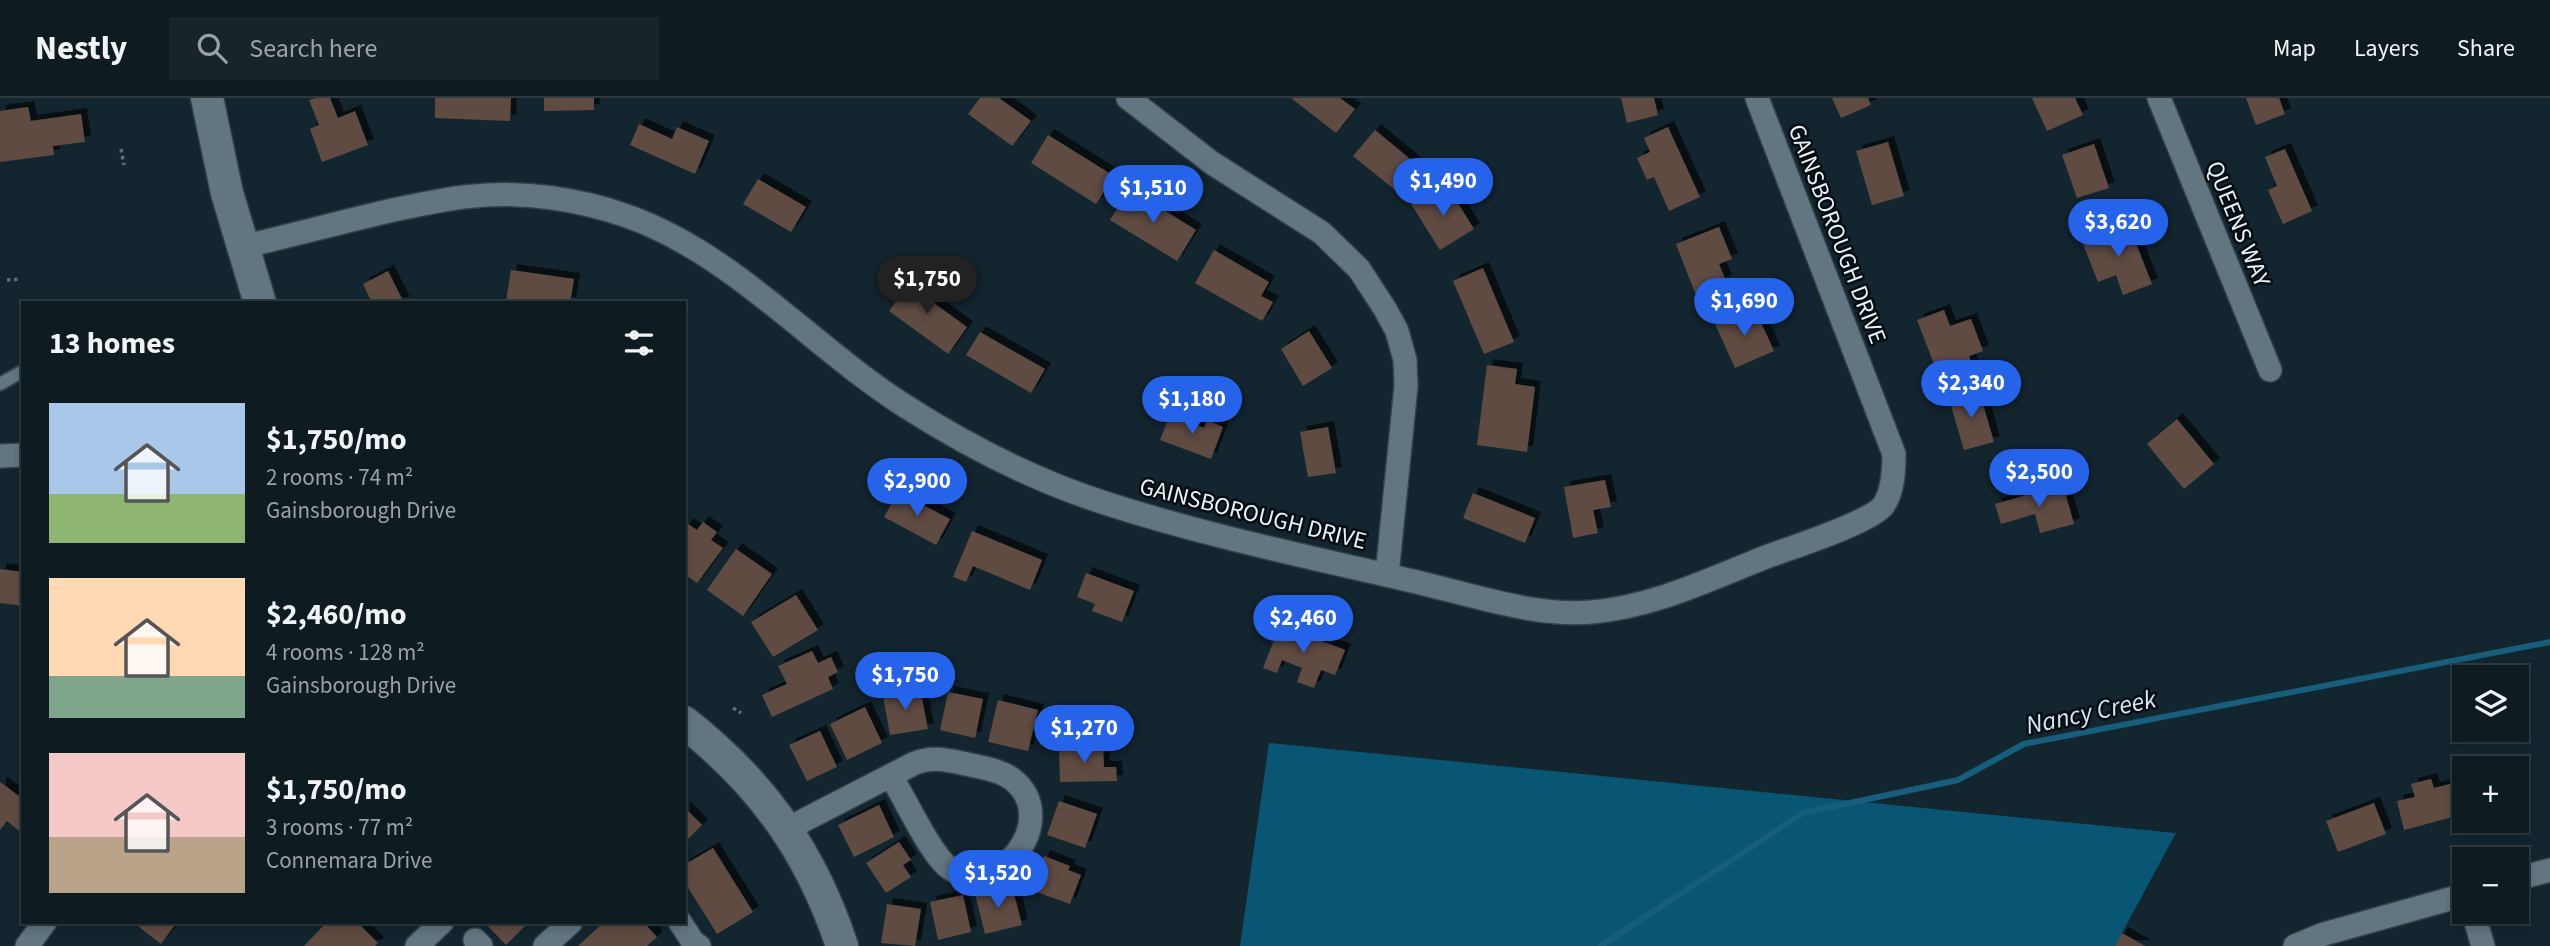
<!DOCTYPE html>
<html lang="en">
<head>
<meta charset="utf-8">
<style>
	body { margin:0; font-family:"Source Sans 3",sans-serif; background:#17252a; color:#f1f3f6; height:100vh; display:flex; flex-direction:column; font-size:26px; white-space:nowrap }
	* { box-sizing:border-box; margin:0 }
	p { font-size:23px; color:#9ba1a5 }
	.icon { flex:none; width:38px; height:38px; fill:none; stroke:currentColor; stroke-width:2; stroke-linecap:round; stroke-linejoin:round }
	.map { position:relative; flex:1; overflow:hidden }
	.details { position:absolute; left:21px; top:203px; width:665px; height:623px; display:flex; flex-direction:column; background:#0e1c22; border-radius:0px; box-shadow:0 4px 10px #0003,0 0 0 2px #2e3a40 }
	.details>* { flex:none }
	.buttons { position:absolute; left:2452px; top:567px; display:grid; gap:14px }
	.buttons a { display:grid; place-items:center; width:77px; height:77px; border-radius:0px; background:#0e1c22; box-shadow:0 4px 10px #0003,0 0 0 2px #2e3a40; font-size:35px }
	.price { position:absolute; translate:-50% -60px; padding:0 16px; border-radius:24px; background:#2563eb; color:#fff; font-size:23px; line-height:46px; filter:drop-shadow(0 2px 4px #0008) }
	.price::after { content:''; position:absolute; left:50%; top:42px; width:21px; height:16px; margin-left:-10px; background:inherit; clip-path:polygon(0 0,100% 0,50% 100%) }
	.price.selected { background:#222; color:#fff }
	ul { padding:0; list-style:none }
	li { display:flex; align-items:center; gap:21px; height:175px; padding:0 28px }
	li span { display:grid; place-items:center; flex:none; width:196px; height:140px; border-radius:0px; color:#555 }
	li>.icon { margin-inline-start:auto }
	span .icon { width:84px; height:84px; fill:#fffc; stroke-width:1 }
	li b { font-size:30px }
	h2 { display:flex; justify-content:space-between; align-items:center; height:84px; padding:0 28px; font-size:30px }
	header { display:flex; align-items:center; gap:42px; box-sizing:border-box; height:98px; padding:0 35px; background:#0e1c22; border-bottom:2px solid #2e3a40 }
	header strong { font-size:33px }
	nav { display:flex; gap:38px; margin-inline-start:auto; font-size:24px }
	.search { width:490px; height:63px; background:#17252a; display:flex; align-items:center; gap:18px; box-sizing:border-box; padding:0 24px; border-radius:0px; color:#9ba1a5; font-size:26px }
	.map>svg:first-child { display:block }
	.forest { fill:#085674 }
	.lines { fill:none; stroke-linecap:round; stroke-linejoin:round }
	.stream { stroke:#155e7c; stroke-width:6 }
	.building { fill:#5e4c42; filter:url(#shadow) }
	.lane-casing { stroke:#344048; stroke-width:16 }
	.street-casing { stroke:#344048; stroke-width:26 }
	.secondary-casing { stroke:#344048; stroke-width:35 }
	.path { stroke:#5d6d75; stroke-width:3.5; stroke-dasharray:3.5 3.5; stroke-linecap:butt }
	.lane { stroke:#617681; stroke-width:12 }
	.street { stroke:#617681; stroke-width:23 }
	.secondary { stroke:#617681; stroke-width:32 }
	.labels { text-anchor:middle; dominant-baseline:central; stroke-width:5; stroke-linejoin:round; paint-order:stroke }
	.street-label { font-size:24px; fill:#e7f3f9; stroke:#060d11 }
	.water-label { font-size:26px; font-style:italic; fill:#d4e8f3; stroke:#060d11 }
</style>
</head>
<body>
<header>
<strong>Nestly</strong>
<div class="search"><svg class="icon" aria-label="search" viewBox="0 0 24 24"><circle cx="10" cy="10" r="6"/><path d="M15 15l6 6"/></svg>Search here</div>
<nav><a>Map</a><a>Layers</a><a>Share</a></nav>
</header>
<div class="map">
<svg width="2550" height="848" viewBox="0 0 2550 848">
	<defs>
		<filter id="shadow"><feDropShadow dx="6" dy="-6" stdDeviation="0" flood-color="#0009"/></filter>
	</defs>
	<rect width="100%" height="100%" fill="#13252e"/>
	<path class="forest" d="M1269,645L2176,735L2115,848H1240Z"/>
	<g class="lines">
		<path class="stream" d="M1601,848L1803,715L1958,682L2024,646L2550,544"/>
	</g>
	<path class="building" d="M316,0H330L338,20L355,13L368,47L322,64L310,31L319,27L309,2Z
		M435,0H511L510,23L435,20Z
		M544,0H594V12L544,13Z
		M980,0H999L1031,23L1012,48L968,16Z
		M1291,0H1340L1355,11L1336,35Z
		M1621,0H1654L1658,17L1627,25Z
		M1832,0H1868L1871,7L1841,20Z
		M2032,0H2075L2083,17L2047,33Z
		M2246,0H2279L2285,16L2256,27Z
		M28,9L31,23L81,16L85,44L53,48L54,57L0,64V13Z
		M639,26L672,41L677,29L709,43L695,76L630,47Z
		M1668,29L1700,99L1669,113L1654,79L1647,82L1637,60L1650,54L1644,40Z
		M1375,32L1421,70L1400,96L1353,58Z
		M1048,37L1114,78L1096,106L1031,65Z
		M1888,44L1904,98L1872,107L1856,53Z
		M2094,46L2109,90L2077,100L2062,57Z
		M2285,51L2312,113L2283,126L2268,92L2277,88L2265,59Z
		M758,81L806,109L791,134L743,106Z
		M1130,91L1196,132L1177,163L1110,122Z
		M1435,91L1441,101L1451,94L1474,131L1440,152L1411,106Z
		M2128,125L2152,186L2123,197L2116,177L2098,184L2082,143Z
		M1719,129L1732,161L1719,166L1726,183L1695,195L1676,146Z
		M1214,152L1269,184L1261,198L1273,204L1262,223L1195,185Z
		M1483,170L1514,244L1484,256L1453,183Z
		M511,172L574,181L570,205L506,203Z
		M388,173L404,205H372L363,186Z
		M915,177L938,195L931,203L967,229L948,256L889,213Z
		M1754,209L1774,253L1735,270L1715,226Z
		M1944,212L1950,228L1971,221L1983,253L1969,258L1974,272L1941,284L1917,222Z
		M1309,233L1332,270L1303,288L1281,251Z
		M980,234L1045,271L1031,295L966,257Z
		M1487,267L1517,271L1515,286L1535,289L1527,354L1477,347Z
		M1979,293L1994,344L1964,352L1949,301Z
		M1170,316L1204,330L1207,322L1223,329L1211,361L1160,342Z
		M2177,321L2214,366L2184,391L2147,346Z
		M1328,329L1336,375L1308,379L1300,334Z
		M1605,382L1611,409L1593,412L1598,435L1573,440L1564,389Z
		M2063,387L2074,426L2040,435L2035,416L2001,426L1995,406Z
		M898,394L950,421L936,447L884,419Z
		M1473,395L1535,420L1525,445L1463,420Z
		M703,424L717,434L711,442L723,450L697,485L684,476V431L688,426L697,432Z
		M972,433L1042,462L1030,492L973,468L966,484L953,479Z
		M736,451L772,476L743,518L707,492Z
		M0,471L23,474V508L0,505Z
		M1086,475L1134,493L1122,524L1092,513L1095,506L1077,499Z
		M796,497L818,532L773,559L751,524Z
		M1280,527L1345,552L1335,577L1321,572L1314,590L1297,584L1302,570L1282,562L1277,575L1263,570Z
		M812,553L818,565L831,559L838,574L828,579L833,591L772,619L762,597L787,586L778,568Z
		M920,591L928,631L890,637L883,598Z
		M948,594L983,601L975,640L940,632Z
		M998,602L1038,612L1028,653L988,644Z
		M865,609L882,645L847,662L830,626Z
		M820,633L837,669L807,683L789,647Z
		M1059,649H1103L1104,669H1116L1117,683L1060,684Z
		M2431,681L2434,690L2458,684L2464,716L2404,732L2397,703L2415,699L2411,686Z
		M0,684L23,701V736L7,723L0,732Z
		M1059,703L1097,716L1085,750L1047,737Z
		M2374,705L2386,736L2338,754L2326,723Z
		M879,707L894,739L854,759L838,727Z
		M684,709L702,727L684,745Z
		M899,744L911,762L903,767L911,779L886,795L866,765Z
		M713,750L753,814L717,836L684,783V767Z
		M1044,758L1070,768L1068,772L1081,777L1070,806L1031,792Z
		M1012,788L1022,827L985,836L975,796Z
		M963,797L971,834L938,842L930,804Z
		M887,806L921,811L915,848L881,845Z
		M143,824H177L161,846L139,829Z
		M327,824H357L378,845L375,848H304Z
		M484,824H529L506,847Z
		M604,824H643L657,839L647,848H578Z
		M2122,835L2145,848H2115Z"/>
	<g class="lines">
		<defs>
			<path id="lane" d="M0,286L23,273"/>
			<path id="street" d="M1128,0L1212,65L1322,135L1359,171L1385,211L1397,233L1405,262L1406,288L1387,477
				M2159,0L2270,272
				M242,149C292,137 342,124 393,112C420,107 446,100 474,98C524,93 579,101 627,118C734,156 811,248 905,308C966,347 1034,382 1102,404C1203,437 1309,459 1412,483C1470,496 1533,519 1592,514C1653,509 1710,481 1766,459C1790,450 1869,425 1883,408C1893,394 1894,373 1894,356L1757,0
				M0,358L23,357
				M787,731L913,666C933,657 950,663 971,667C984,670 1000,672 1012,681C1064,721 996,806 948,769C930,755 904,699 891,678
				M2516,781L2550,772
				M2473,814L2483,848
				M680,824L693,844L699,848
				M475,842L481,848
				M27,848L45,824
				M417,848L442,824
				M545,848L571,824
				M2295,848L2324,836L2464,797"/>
			<path id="secondary" d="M207,0L227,95L260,205
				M684,624C762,685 811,754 842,848"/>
		</defs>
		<use href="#lane" class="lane-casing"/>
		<use href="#street" class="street-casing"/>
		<use href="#secondary" class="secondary-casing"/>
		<path class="path" d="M121,51L124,67
			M7,182L20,181
			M733,610L741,615"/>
		<use href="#lane" class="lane"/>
		<use href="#street" class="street"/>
		<use href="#secondary" class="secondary"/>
	</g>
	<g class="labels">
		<g class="street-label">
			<text transform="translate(2238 126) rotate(68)">QUEENS WAY</text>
			<text transform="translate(1837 136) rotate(69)">GAINSBOROUGH DRIVE</text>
			<text transform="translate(1253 416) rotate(14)">GAINSBOROUGH DRIVE</text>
		</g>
		<g class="water-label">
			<text transform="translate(2091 614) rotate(-12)">Nancy Creek</text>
		</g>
	</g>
</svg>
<div class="buttons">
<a><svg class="icon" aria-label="layers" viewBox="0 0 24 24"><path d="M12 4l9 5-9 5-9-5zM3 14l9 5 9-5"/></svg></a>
<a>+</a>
<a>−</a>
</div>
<b class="price" style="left:1443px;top:120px">$1,490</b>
<b class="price" style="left:1153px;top:127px">$1,510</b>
<b class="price" style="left:2118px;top:161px">$3,620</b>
<b class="price selected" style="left:927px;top:218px">$1,750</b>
<b class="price" style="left:1744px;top:240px">$1,690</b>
<b class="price" style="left:1971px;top:322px">$2,340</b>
<b class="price" style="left:1192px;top:338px">$1,180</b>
<b class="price" style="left:2039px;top:411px">$2,500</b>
<b class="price" style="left:917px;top:420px">$2,900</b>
<b class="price" style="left:1303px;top:557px">$2,460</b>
<b class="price" style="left:905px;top:614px">$1,750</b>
<b class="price" style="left:1084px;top:667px">$1,270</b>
<b class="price" style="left:998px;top:812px">$1,520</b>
<section class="details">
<h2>13 homes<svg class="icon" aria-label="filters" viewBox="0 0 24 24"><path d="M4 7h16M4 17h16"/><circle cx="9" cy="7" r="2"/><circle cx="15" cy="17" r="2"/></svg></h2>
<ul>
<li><span style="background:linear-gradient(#a9c7e8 65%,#8fb573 0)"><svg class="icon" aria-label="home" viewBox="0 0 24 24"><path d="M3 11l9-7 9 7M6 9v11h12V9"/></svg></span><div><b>$1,750/mo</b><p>2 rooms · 74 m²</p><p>Gainsborough Drive</p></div></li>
<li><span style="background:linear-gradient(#ffd9b3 70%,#7fa58c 0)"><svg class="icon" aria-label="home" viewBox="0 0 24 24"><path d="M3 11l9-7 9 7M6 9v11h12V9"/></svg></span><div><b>$2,460/mo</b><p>4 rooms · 128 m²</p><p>Gainsborough Drive</p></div></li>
<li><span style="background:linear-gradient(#f6c9c9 60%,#b9a48a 0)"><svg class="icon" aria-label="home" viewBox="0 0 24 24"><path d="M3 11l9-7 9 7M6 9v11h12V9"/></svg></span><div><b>$1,750/mo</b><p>3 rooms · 77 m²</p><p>Connemara Drive</p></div></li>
</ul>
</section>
</div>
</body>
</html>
